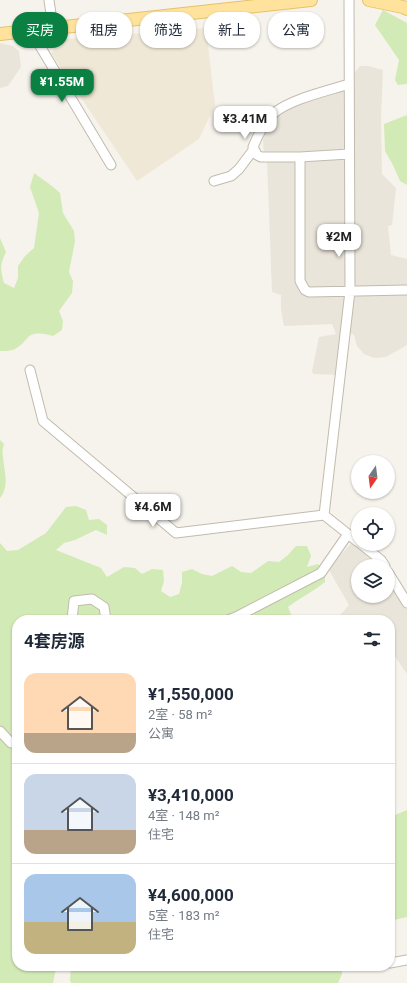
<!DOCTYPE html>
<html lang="zh">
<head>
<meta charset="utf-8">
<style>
	body { margin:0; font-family:Roboto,"Noto Sans SC",sans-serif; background:#f2f2f3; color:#1f2937; height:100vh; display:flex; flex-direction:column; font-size:15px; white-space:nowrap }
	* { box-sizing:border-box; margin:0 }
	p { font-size:13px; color:#747a83 }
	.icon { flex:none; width:22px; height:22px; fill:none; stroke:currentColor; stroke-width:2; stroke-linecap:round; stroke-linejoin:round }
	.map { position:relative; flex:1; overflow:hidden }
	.side { position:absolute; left:12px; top:615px; width:383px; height:356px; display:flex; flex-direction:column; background:#fff; border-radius:16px; box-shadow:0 1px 3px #0004 }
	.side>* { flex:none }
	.banner { position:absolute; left:12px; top:12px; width:383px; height:36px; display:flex; gap:8px }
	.needle { width:26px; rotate:194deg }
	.controls { position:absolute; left:351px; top:455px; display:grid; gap:8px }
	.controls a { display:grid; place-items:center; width:44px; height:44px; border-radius:50%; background:#fff; box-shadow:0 1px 3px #0004; font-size:20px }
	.price { position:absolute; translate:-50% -34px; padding:0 9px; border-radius:8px; background:#fff; color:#222; font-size:13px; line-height:26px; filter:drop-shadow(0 1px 2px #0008) }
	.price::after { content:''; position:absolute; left:50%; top:24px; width:12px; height:9px; margin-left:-6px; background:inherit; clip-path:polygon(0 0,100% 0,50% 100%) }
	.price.selected { background:#0b8043; color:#fff }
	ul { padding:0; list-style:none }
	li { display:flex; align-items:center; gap:12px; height:100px; padding:0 12px }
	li+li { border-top:1px solid #e0e1e3 }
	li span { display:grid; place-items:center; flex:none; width:112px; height:80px; border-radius:12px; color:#555 }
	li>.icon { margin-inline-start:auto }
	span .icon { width:48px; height:48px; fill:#fffc; stroke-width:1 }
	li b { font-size:17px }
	h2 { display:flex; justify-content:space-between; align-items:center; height:48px; padding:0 12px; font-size:17px }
	.pill { padding:0 14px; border-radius:16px; background:#fff; box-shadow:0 1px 3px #0004; font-size:14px; line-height:36px }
	.pill.selected { background:#0b8043; color:#fff }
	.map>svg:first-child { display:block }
	.residential { fill:#eae5da }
	.education { fill:#efe8d6 }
	.green { fill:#d2eab5 }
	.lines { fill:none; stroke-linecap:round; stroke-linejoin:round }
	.minor-casing { stroke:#c2bbae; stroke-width:11 }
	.major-casing { stroke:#e6c16a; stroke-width:14 }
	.minor { stroke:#fff; stroke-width:9 }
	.major { stroke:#ffe39c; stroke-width:12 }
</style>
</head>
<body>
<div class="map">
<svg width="407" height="983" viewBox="0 0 407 983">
	<rect width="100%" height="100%" fill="#f6f3ec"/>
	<path class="residential" d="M0,43L13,46L19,51L21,67L8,86L0,88Z
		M360,66H368L383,70L381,119L382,174L396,188L392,225L388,226L391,255L407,259V345L386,357L374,358L364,354L357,346L354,335L347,332L339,375L313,374L312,371L319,337L336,334L332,324L284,326L281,309V295L272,292L267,160L264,156L263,140L271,119L295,102L348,80Z
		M353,541L381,566H358V596H388V577L407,608V674L390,649V620H339L338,619L341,614L349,605L330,572V567Z"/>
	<path class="education" d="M206,28L215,105L199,139L137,181L51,53L67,39Z"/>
	<path class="green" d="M383,10L407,23V84L398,85L395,80L399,60L375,25Z
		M407,115V185L400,181L393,165L385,151L384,124Z
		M34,173L52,186L60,193L63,213L74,231L75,241L69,272L73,281L72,293L59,311L63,321L62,330L53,336C23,328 32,341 13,350C9,351 4,351 0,351V238L6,252C0,264 0,270 4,283L14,288L18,278V266L25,256L34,248L39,213L30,187Z
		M0,440L4,444C3,448 2,452 3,457C4,471 10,486 0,498Z
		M76,506L86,510L89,520L99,519L107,525V535L96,530L75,540L64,543L56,550L101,568L107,577L124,567L135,568L142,574L152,569L163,570L164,581L161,591L170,597L179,594L182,583V572L192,569L202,574L212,576L232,566L241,572L251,573L268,561L279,562L288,555L296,546H307L311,556L307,567L318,564L325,571V582C314,591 300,598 288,607L292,617L290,620H17V966H58L56,968L53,983H0V543L7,551L18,550L46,533L66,507Z
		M407,810V917L390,921V813L395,815Z
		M71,966H342V974L338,983H71L70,980Z"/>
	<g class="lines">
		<defs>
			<path id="minor" d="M49,0L53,28
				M31,31L111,165
				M349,84C327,91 291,99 274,113C264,122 258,135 253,147L257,155L261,157H300L349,154
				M300,157V281L305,290L309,292L407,290
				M214,181L231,176L239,169L254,149
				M30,370L43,421L176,533L324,515L358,542
				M324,515L350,291L349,0
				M361,544L381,560L385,566
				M388,572L407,603
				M72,620L74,601L92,599L104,607L106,620
				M228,620L236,617L321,573L348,534
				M0,731L11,743H17
				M390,963L407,960"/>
			<path id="major" d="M369,0L403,7L407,9
				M0,34L311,0"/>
		</defs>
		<use href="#minor" class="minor-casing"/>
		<use href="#major" class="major-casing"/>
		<use href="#minor" class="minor"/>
		<use href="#major" class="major"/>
	</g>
</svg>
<div class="controls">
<a><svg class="needle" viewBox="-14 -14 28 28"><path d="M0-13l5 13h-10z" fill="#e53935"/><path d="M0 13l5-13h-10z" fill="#747a83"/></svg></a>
<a><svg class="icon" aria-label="locate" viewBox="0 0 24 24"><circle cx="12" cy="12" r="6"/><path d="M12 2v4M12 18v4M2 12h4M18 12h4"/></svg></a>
<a><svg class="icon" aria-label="layers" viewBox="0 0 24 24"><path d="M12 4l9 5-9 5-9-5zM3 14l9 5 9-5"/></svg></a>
</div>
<b class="price selected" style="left:62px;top:103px">¥1.55M</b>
<b class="price" style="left:245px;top:140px">¥3.41M</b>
<b class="price" style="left:339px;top:258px">¥2M</b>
<b class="price" style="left:153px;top:528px">¥4.6M</b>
<div class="banner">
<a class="pill selected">买房</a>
<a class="pill">租房</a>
<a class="pill">筛选</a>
<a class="pill">新上</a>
<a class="pill">公寓</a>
</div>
<section class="side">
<h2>4套房源<svg class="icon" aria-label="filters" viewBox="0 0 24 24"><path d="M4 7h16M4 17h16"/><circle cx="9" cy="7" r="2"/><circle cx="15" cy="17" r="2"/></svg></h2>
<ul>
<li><span style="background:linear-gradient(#ffd9b3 75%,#b9a48a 0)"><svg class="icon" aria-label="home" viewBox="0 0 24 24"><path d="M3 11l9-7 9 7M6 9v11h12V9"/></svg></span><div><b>¥1,550,000</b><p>2室 · 58 m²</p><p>公寓</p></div></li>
<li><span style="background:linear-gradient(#c9d6e8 70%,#b9a48a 0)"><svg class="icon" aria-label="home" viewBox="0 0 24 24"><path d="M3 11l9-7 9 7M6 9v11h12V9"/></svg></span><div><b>¥3,410,000</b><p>4室 · 148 m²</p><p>住宅</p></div></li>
<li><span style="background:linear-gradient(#a9c7e8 60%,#c2b280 0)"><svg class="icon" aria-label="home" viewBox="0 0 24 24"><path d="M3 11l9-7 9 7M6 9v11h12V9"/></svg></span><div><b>¥4,600,000</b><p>5室 · 183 m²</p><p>住宅</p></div></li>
</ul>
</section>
</div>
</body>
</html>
